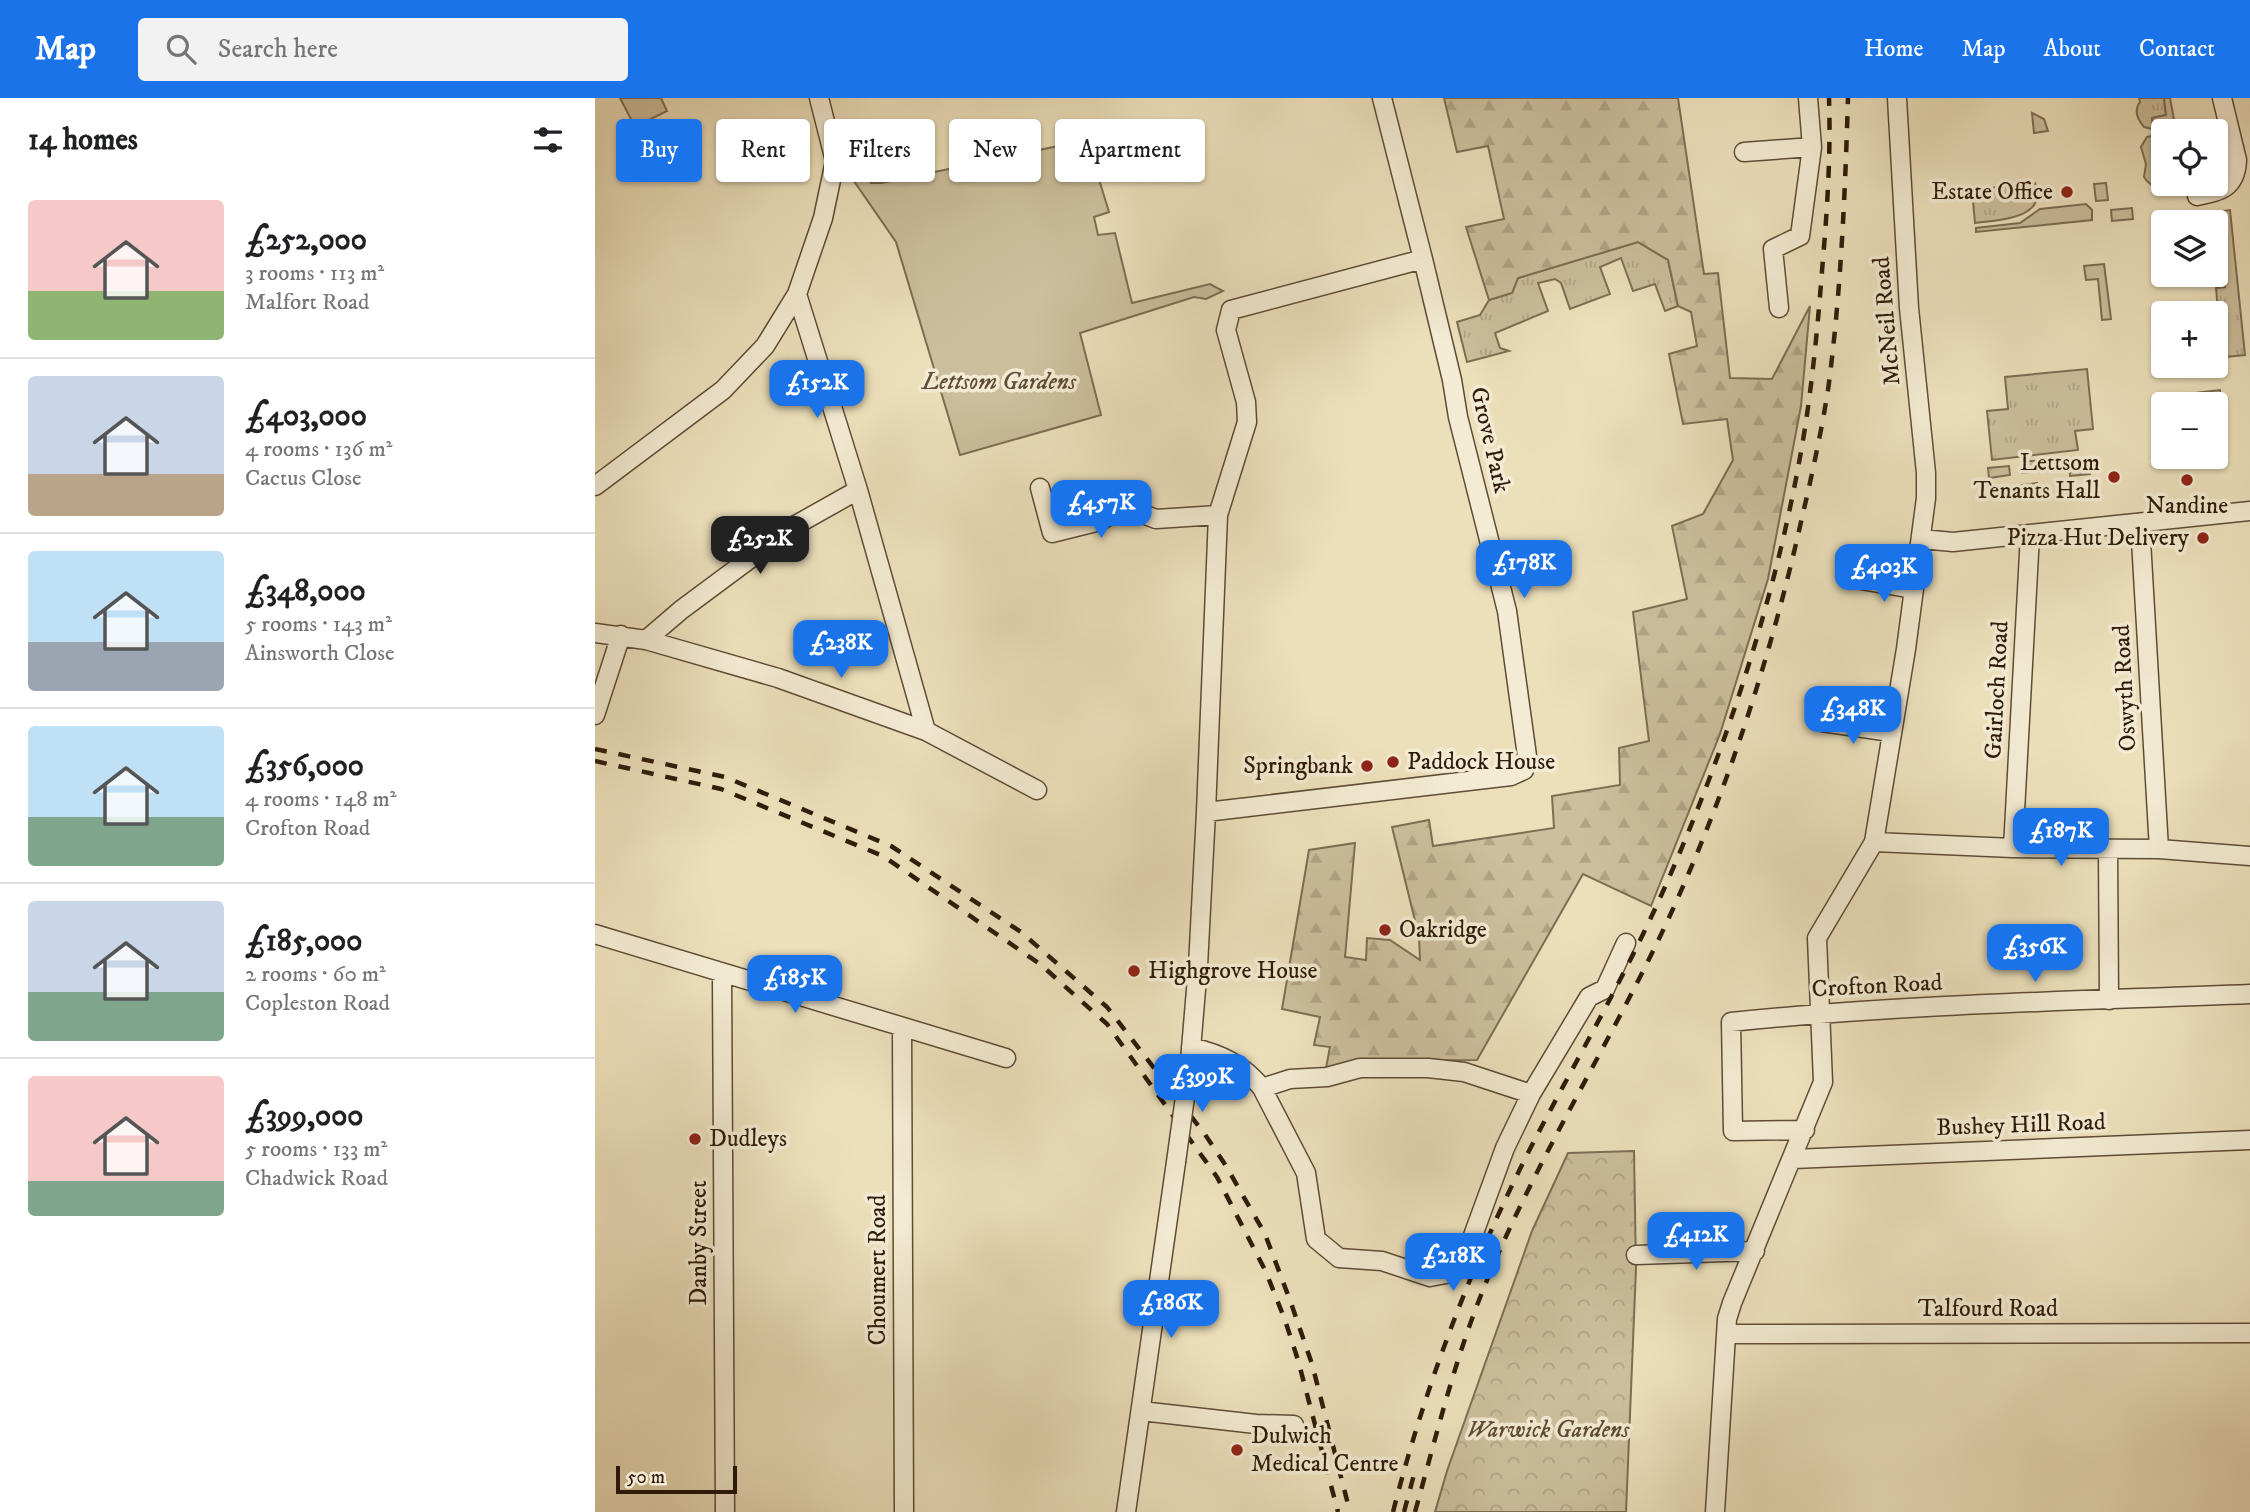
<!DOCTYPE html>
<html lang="en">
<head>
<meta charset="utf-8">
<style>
	body { margin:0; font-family:"IM FELL DW Pica",serif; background:#f2f2f2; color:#202124; height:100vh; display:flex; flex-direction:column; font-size:26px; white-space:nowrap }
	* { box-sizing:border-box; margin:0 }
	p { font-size:23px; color:#757577 }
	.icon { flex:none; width:38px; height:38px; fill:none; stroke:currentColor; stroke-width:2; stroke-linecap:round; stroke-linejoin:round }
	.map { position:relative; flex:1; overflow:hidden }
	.details { display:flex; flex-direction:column; background:#fff; width:595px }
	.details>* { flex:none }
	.top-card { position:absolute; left:21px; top:21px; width:665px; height:63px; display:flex; gap:14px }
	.tools { position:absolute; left:1556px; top:21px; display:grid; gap:14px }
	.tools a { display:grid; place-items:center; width:77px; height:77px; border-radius:7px; background:#fff; box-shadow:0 2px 5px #0004; font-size:35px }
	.scale { position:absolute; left:21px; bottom:18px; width:121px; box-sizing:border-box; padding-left:7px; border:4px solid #2f1b0a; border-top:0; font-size:19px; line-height:24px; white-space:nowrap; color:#2f1b0a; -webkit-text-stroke:5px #f3ebd3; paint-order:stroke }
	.price { position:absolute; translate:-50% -60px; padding:0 16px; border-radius:14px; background:#1a73e8; color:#fff; font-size:23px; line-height:46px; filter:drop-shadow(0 2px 4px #0008) }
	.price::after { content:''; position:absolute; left:50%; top:42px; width:21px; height:16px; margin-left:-10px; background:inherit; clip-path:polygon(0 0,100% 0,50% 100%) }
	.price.selected { background:#222; color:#fff }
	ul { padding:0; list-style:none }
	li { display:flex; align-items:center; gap:21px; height:175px; padding:0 28px }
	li+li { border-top:2px solid #e0e0e0 }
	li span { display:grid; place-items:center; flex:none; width:196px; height:140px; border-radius:7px; color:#555 }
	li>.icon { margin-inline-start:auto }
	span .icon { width:84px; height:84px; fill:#fffc; stroke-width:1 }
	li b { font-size:30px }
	h2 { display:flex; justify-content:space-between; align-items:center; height:84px; padding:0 28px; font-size:30px }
	.chip { padding:0 24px; border-radius:7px; background:#fff; box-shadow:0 2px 5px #0004; font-size:24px; line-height:63px }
	.chip.selected { background:#1a73e8; color:#fff }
	header { display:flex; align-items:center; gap:42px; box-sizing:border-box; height:98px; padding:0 35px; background:#1a73e8; color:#fff }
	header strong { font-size:33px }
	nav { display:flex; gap:38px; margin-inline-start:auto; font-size:24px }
	.search { width:490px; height:63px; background:#f2f2f2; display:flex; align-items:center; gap:18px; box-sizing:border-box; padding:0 24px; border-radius:7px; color:#757577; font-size:26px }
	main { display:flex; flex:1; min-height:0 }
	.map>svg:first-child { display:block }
	.grass { fill:url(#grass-tufts); stroke:#7e6d54; stroke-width:2 }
	.forest { fill:url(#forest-firs); stroke:#7e6d54; stroke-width:2 }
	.park { fill:url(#park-crowns); stroke:#7e6d54; stroke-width:2 }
	.garden { fill:#ccbf9d; stroke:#7e6d54; stroke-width:2 }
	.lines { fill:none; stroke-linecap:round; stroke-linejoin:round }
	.street-casing { stroke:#5e4c36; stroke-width:21 }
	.street { stroke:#f3ebd3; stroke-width:18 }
	.rail { stroke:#2f1b0a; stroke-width:4.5; stroke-dasharray:12 12; stroke-linecap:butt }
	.street-bridge-casing { stroke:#5e4c36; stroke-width:21; stroke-linecap:butt }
	.street-bridge { stroke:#f3ebd3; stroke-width:18 }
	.poi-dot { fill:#8f2418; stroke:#f3ebd3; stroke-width:2.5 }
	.labels { text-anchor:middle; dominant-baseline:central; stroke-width:7; stroke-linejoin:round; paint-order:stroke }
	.poi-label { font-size:24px; fill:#2f1b0a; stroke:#f3ebd3; text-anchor:start }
	.street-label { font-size:24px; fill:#2f1b0a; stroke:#f3ebd3 }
	.park-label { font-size:24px; font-style:italic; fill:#5e4c36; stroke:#f3ebd3 }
</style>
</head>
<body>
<header>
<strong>Map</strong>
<div class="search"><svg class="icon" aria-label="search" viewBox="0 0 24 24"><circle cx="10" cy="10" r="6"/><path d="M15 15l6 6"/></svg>Search here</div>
<nav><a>Home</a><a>Map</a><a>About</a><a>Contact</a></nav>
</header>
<main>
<section class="details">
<h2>14 homes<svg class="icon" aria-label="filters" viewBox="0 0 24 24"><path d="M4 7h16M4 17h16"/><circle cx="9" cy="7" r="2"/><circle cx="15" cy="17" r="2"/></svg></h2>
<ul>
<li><span style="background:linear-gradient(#f6c9c9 65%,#8fb573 0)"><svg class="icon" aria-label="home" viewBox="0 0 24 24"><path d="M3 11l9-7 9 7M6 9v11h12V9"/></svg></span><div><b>£252,000</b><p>3 rooms · 113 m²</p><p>Malfort Road</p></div></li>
<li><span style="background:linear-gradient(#c9d6e8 70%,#b9a48a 0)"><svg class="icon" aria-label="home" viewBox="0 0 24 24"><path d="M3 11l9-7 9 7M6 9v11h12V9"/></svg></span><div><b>£403,000</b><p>4 rooms · 136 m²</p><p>Cactus Close</p></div></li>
<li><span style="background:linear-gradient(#bfe0f5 65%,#9aa5b1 0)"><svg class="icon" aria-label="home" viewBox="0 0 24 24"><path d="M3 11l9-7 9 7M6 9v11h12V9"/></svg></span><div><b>£348,000</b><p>5 rooms · 143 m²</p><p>Ainsworth Close</p></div></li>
<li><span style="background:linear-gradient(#bfe0f5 65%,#7fa58c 0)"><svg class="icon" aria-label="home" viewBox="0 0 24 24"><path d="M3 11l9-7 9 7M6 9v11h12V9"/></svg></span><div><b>£356,000</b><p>4 rooms · 148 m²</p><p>Crofton Road</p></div></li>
<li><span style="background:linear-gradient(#c9d6e8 65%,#7fa58c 0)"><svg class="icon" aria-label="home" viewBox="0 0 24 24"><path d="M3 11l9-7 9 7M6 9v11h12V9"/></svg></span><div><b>£185,000</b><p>2 rooms · 60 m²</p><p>Copleston Road</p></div></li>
<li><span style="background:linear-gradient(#f6c9c9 75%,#7fa58c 0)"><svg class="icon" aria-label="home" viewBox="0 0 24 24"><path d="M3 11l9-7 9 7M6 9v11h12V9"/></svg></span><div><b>£399,000</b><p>5 rooms · 133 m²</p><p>Chadwick Road</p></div></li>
</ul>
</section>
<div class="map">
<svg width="1655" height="1414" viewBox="0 0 1655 1414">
	<defs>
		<pattern id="grass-tufts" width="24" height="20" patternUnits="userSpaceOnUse" patternTransform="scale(1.75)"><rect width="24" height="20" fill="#ccbf9d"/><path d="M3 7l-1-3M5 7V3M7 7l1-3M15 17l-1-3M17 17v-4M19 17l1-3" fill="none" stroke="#b0a486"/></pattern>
		<pattern id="forest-firs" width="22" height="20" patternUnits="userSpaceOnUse" patternTransform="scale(1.75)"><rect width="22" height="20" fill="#ccbf9d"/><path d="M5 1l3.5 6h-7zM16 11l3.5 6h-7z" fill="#b0a486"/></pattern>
		<pattern id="park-crowns" width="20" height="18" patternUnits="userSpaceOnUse" patternTransform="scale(1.75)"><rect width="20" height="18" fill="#ccbf9d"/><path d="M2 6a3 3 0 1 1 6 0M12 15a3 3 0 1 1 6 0" fill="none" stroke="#b0a486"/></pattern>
	</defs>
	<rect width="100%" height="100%" fill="#ece0bb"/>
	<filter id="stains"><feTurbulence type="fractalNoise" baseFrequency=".00286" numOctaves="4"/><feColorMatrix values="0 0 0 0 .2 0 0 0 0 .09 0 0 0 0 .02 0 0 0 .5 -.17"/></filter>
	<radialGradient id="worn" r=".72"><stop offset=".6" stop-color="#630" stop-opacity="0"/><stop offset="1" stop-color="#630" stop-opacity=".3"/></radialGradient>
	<path class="grass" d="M1544,0H1569L1571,17L1557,20L1558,31L1549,29C1543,22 1538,13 1545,4Z
		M1568,36V86H1577C1567,93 1555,89 1549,79L1551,66L1546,49L1552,39Z
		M1440,85C1454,121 1403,122 1380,125L1377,92Z
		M1635,112L1650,257L1621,260V223L1624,222L1621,190L1630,189L1629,181L1579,185L1578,177H1620L1621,173H1625L1619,114Z
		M1043,144L1073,162L1083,208L1070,213L1060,186L1038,193L1026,160L1005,169L1015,196L975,211L966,185L960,181L943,185L953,213L900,235L905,250L914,253L872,264L862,224L885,217L894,202L917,195L923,180Z
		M1492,271L1498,331L1480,333L1483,352L1397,362L1392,313L1413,311L1410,279Z
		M1625,292L1626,302L1584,306L1583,297Z
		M1629,309L1631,334L1621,335V310Z"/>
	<path class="forest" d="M849,0H1083L1109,176L1123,175L1135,280L1177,281L1215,208L1206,308L1173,481L1125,636L1056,808L988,776L882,962L765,963L731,970L735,949L719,947L725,919L687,911L714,752L760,745L750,859L771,862L772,840L795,842L825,862L824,839L797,729L834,722L838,748L959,730L957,698L1025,687L1024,650L1054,643L1038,514L1092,501L1077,428L1108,416L1138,362L1132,321L1088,326L1074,256L1102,248L1096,214L1083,208L1073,162L1043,144L923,180L917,195L894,202L871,129L909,121L893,48L862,54Z"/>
	<path class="park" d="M1414,368L1415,377L1394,380L1393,370Z
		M1039,1053L1041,1170L1031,1414H840L852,1373L937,1133L973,1055Z"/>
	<path class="garden" d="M25,0H66L72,13L40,29Z
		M1569,0H1575L1580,27L1558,31L1557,20L1571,17Z
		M1437,15L1449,21L1453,33L1439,35Z
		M492,42L514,114L499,119L503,137L520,135L537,205L615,186L628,193L611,201L599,199L485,235L506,317L365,357L301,144L259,83L267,75L276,85H287Z
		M1511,85L1513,102L1501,103L1499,86Z
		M1491,106L1497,112V122L1381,134V130L1425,125L1445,111Z
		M1537,110L1538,121L1517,123L1516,112Z
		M1509,166L1516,221L1507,222L1503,181L1491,182L1489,168Z
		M1494,360L1495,376L1475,378L1474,362Z
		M1448,362L1449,373L1427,375L1426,364Z
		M1442,385V395L1421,397L1420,388Z
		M1416,388L1417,397L1397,399L1396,390Z"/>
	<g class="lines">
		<defs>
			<path id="street" d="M224,0L240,63L228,120L202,196L263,392L331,633
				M1149,54L1217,49
				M1602,98C1626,93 1641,90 1642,62L1627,0
				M1184,210L1178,151L1205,138L1217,49L1213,0
				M0,388L128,292L170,248L202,196
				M445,390L457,435L505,423L529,409L561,421L623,417
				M1545,425L1564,751
				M1326,441L1358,444L1655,413
				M1266,482L1318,491
				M0,535L51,542L183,580L331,633L442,692
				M51,542L86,512L199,428L263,392
				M0,617L26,537
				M1227,624L1296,634
				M611,714L916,678L929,672L932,658L912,513L863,319L857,282L828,161L787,0
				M1279,744L1418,750L1564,751L1655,758
				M1418,750L1435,437
				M1513,751L1514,902
				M0,836L411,960
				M127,876L130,1414
				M307,929L309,1414
				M596,949C625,956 648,966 667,990L711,1075L721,1141L744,1160L787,1163L835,1179L856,1175L868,1165L910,1050L936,996L994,899L1010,891L1031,845
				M595,963L603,868L611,714L623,417L652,324L651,304L631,232L636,212L828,161
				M667,990L695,981L732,979L765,970H833L869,974L936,996
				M1210,1032L1138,1033L1136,924C1308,906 1482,903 1655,896
				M1198,1061L1655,1042
				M1041,1157L1160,1153
				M1131,1236L1655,1235
				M546,1313L661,1326L699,1327
				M531,1414L581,1064
				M1120,1414L1132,1221L1137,1205L1228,984L1222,840L1279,744L1311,551L1331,400V375L1314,210L1302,0"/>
		</defs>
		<use href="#street" class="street-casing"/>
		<use href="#street" class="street"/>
		<path class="rail" d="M0,651L130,679L296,748L426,834L512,909L609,1035L631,1068L670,1136L696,1205L717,1266L755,1414
			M0,663L126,691L288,758L445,866L512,926L622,1079L671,1174L690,1222L703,1262L743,1414
			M798,1414C830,1288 877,1165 936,1049C982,960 1033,874 1073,782C1136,638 1185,485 1210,330C1218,278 1223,225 1227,173C1232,115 1236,57 1234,0
			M809,1414L821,1369
			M820,1414C841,1339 859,1264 888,1192C942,1057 1023,934 1082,802C1136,681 1177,553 1206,424C1216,381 1226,336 1233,292C1246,195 1250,97 1253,0"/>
		<defs>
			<path id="street-bridge" d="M581,1064L595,963"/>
		</defs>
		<use href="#street-bridge" class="street-bridge-casing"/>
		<use href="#street-bridge" class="street-bridge"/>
	</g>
	<g class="poi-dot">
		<circle cx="1472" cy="94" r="7"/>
		<circle cx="1519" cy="379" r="7"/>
		<circle cx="1592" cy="382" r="7"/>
		<circle cx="1608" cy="440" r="7"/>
		<circle cx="798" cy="664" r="7"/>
		<circle cx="772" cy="668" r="7"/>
		<circle cx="790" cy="832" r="7"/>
		<circle cx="539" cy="873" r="7"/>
		<circle cx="100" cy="1041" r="7"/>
		<circle cx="642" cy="1352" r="7"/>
	</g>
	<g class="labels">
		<g class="poi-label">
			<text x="1458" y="94" text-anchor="end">Estate Office</text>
			<text x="1505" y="365" text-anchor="end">Lettsom<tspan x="1505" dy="28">Tenants Hall</tspan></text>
			<text x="1592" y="408" text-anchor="middle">Nandine</text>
			<text x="1594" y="440" text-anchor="end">Pizza Hut Delivery</text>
			<text x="812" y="664">Paddock House</text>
			<text x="758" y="668" text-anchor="end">Springbank</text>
			<text x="804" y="832">Oakridge</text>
			<text x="553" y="873">Highgrove House</text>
			<text x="114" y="1041">Dudleys</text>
			<text x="656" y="1338">Dulwich<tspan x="656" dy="28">Medical Centre</tspan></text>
		</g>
		<g class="street-label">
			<text transform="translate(1292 223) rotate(-95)">McNeil Road</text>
			<text transform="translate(895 342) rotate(77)">Grove Park</text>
			<text transform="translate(1530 590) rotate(-93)">Oswyth Road</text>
			<text transform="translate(1402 592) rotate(-87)">Gairloch Road</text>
			<text transform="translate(1282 888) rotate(-3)">Crofton Road</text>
			<text transform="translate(1426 1027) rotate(-2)">Bushey Hill Road</text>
			<text transform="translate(104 1145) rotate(-90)">Danby Street</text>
			<text transform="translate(283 1172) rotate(-90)">Choumert Road</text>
			<text x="1393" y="1211">Talfourd Road</text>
		</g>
		<g class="park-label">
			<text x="404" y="284">Lettsom Gardens</text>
			<text x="953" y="1332">Warwick Gardens</text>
		</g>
	</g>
	<rect width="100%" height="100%" filter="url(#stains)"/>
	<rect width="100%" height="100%" fill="url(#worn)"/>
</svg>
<div class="tools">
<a><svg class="icon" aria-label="locate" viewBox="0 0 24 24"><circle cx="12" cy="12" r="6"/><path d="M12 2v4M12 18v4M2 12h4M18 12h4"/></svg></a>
<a><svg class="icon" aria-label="layers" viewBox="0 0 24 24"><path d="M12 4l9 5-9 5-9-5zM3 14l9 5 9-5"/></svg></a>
<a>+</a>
<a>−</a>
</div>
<div class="scale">50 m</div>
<b class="price" style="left:222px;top:322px">£152K</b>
<b class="price" style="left:506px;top:442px">£457K</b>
<b class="price selected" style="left:165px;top:478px">£252K</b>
<b class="price" style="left:929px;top:502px">£178K</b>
<b class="price" style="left:1289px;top:506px">£403K</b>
<b class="price" style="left:246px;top:582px">£238K</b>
<b class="price" style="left:1258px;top:648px">£348K</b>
<b class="price" style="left:1466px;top:770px">£187K</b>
<b class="price" style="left:1440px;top:886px">£356K</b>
<b class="price" style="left:200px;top:917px">£185K</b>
<b class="price" style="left:607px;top:1016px">£399K</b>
<b class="price" style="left:1101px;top:1174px">£412K</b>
<b class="price" style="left:858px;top:1195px">£218K</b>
<b class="price" style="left:576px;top:1242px">£186K</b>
<div class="top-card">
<a class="chip selected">Buy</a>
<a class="chip">Rent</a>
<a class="chip">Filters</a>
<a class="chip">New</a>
<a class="chip">Apartment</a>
</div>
</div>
</main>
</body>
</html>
